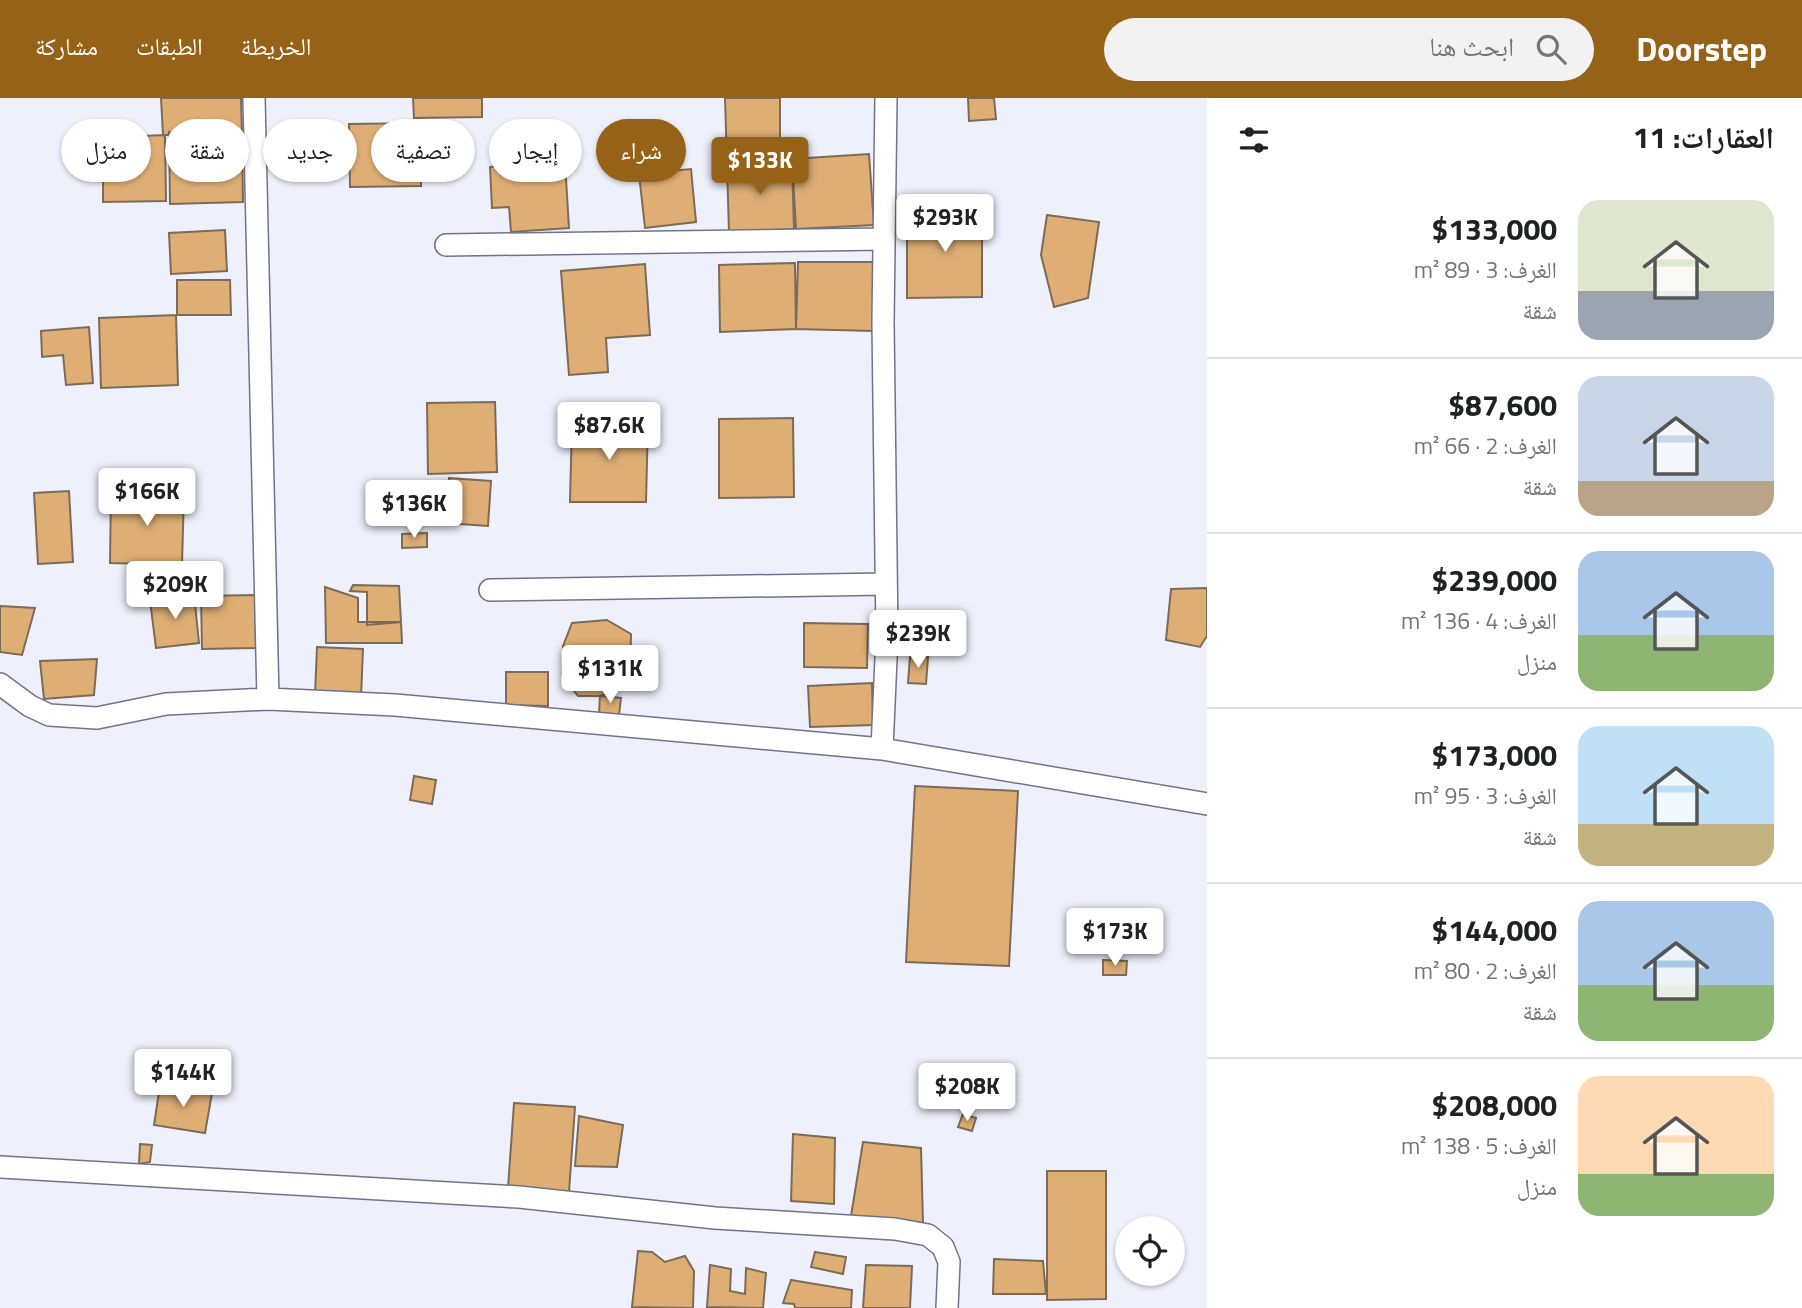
<!DOCTYPE html>
<html lang="ar">
<head>
<meta charset="utf-8">
<style>
	body { margin:0; font-family:"Titillium Web","Noto Naskh Arabic",sans-serif; background:#f2f2f2; color:#202124; direction:rtl; height:100vh; display:flex; flex-direction:column; font-size:26px; white-space:nowrap }
	* { box-sizing:border-box; margin:0 }
	p { font-size:23px; color:#757577 }
	.icon { flex:none; width:38px; height:38px; fill:none; stroke:currentColor; stroke-width:2; stroke-linecap:round; stroke-linejoin:round }
	.map { position:relative; flex:1; overflow:hidden; direction:ltr }
	.details { display:flex; flex-direction:column; background:#fff; width:595px }
	.details>* { flex:none }
	.banner { position:absolute; left:21px; top:21px; width:665px; height:63px; direction:rtl; display:flex; gap:14px }
	.fabs { position:absolute; left:1115px; top:1118px; display:grid; gap:14px }
	.fabs a { display:grid; place-items:center; width:70px; height:70px; border-radius:50%; background:#fff; box-shadow:0 2px 5px #0004; font-size:35px }
	.price { position:absolute; translate:-50% -60px; padding:0 16px; border-radius:7px; background:#fff; color:#222; font-size:23px; line-height:46px; filter:drop-shadow(0 2px 4px #0008) }
	.price::after { content:''; position:absolute; left:50%; top:42px; width:21px; height:16px; margin-left:-10px; background:inherit; clip-path:polygon(0 0,100% 0,50% 100%) }
	.price.active { background:#966217; color:#fff }
	ul { padding:0; list-style:none }
	li { display:flex; align-items:center; gap:21px; height:175px; padding:0 28px }
	li+li { border-top:2px solid #e0e0e0 }
	li span { display:grid; place-items:center; flex:none; width:196px; height:140px; border-radius:21px; color:#555 }
	li>.icon { margin-inline-start:auto }
	span .icon { width:84px; height:84px; fill:#fffc; stroke-width:1 }
	li b { font-size:30px }
	h2 { display:flex; justify-content:space-between; align-items:center; height:84px; padding:0 28px; font-size:30px }
	.pill { padding:0 24px; border-radius:32px; background:#fff; box-shadow:0 2px 5px #0004; font-size:24px; line-height:63px }
	.pill.active { background:#966217; color:#fff }
	header { display:flex; align-items:center; gap:42px; box-sizing:border-box; height:98px; padding:0 35px; background:#966217; color:#fff }
	header strong { font-size:33px }
	nav { display:flex; gap:38px; margin-inline-start:auto; font-size:24px }
	.search { width:490px; height:63px; background:#f2f2f2; display:flex; align-items:center; gap:18px; box-sizing:border-box; padding:0 24px; border-radius:38px; color:#757577; font-size:26px }
	main { display:flex; flex:1; min-height:0 }
	.map>svg:first-child { display:block }
	.building { fill:#dfae75; stroke:#7c6b58; stroke-width:2 }
	.lines { fill:none; stroke-linecap:round; stroke-linejoin:round }
	.minor-casing { stroke:#70738a; stroke-width:24 }
	.minor { stroke:#fff; stroke-width:21 }
</style>
</head>
<body>
<header>
<strong>Doorstep</strong>
<div class="search"><svg class="icon" aria-label="search" viewBox="0 0 24 24"><circle cx="10" cy="10" r="6"/><path d="M15 15l6 6"/></svg>ابحث هنا</div>
<nav><a>الخريطة</a><a>الطبقات</a><a>مشاركة</a></nav>
</header>
<main>
<section class="details">
<h2>العقارات: 11<svg class="icon" aria-label="filters" viewBox="0 0 24 24"><path d="M4 7h16M4 17h16"/><circle cx="9" cy="7" r="2"/><circle cx="15" cy="17" r="2"/></svg></h2>
<ul>
<li><span style="background:linear-gradient(#dfe7d0 65%,#9aa5b1 0)"><svg class="icon" aria-label="home" viewBox="0 0 24 24"><path d="M3 11l9-7 9 7M6 9v11h12V9"/></svg></span><div><b>$133,000</b><p>الغرف: 3 · 89 m²</p><p>شقة</p></div></li>
<li><span style="background:linear-gradient(#c9d6e8 75%,#b9a48a 0)"><svg class="icon" aria-label="home" viewBox="0 0 24 24"><path d="M3 11l9-7 9 7M6 9v11h12V9"/></svg></span><div><b>$87,600</b><p>الغرف: 2 · 66 m²</p><p>شقة</p></div></li>
<li><span style="background:linear-gradient(#a9c7e8 60%,#8fb573 0)"><svg class="icon" aria-label="home" viewBox="0 0 24 24"><path d="M3 11l9-7 9 7M6 9v11h12V9"/></svg></span><div><b>$239,000</b><p>الغرف: 4 · 136 m²</p><p>منزل</p></div></li>
<li><span style="background:linear-gradient(#bfe0f5 70%,#c2b280 0)"><svg class="icon" aria-label="home" viewBox="0 0 24 24"><path d="M3 11l9-7 9 7M6 9v11h12V9"/></svg></span><div><b>$173,000</b><p>الغرف: 3 · 95 m²</p><p>شقة</p></div></li>
<li><span style="background:linear-gradient(#a9c7e8 60%,#8fb573 0)"><svg class="icon" aria-label="home" viewBox="0 0 24 24"><path d="M3 11l9-7 9 7M6 9v11h12V9"/></svg></span><div><b>$144,000</b><p>الغرف: 2 · 80 m²</p><p>شقة</p></div></li>
<li><span style="background:linear-gradient(#ffd9b3 70%,#8fb573 0)"><svg class="icon" aria-label="home" viewBox="0 0 24 24"><path d="M3 11l9-7 9 7M6 9v11h12V9"/></svg></span><div><b>$208,000</b><p>الغرف: 5 · 138 m²</p><p>منزل</p></div></li>
</ul>
</section>
<div class="map">
<svg width="1207" height="1210" viewBox="0 0 1207 1210">
	<rect width="100%" height="100%" fill="#eef0fb"/>
	<path class="building" d="M161,0H241L242,35L163,37Z
		M413,0H482V19L414,20Z
		M725,0H780V65L727,67Z
		M968,0H994L996,21L969,23Z
		M420,25L421,88L350,89L349,26Z
		M169,33L171,37L242,35L243,104L170,106Z
		M163,37L165,39L166,103L103,104V40Z
		M869,56L874,127L796,131L792,61Z
		M565,64L569,130L511,134L509,109L492,110L490,69Z
		M792,65L794,131L729,134L727,67Z
		M691,71L696,124L645,130L639,76Z
		M982,111V199L907,200V112Z
		M1047,117L1099,124L1088,200L1054,209L1041,157Z
		M225,132L227,173L171,176L169,135Z
		M798,164H873V233L796,231Z
		M795,165L796,231L720,234L719,167Z
		M645,166L650,237L606,240L608,274L569,277L561,173Z
		M177,182H230L231,217H177Z
		M176,217L178,287L101,290L99,220Z
		M89,229L93,285L66,287L63,257L42,259L41,233Z
		M495,304L497,374L428,376L427,305Z
		M793,320L794,399L719,400V321Z
		M572,323L648,324L646,404H570Z
		M449,380L491,383L488,428L445,425Z
		M69,393L73,464L38,466L34,395Z
		M111,393L184,394L182,467L110,465Z
		M427,435V449L402,450V436Z
		M353,487L399,488L401,524L367,527V494L350,493Z
		M325,489L358,500V524H401L402,545H326Z
		M1207,490V538L1200,549L1166,542L1171,491Z
		M194,496L199,545L156,550L150,502Z
		M255,497L256,550L202,551L201,498Z
		M0,508L35,510L22,557L0,554Z
		M607,522L631,536L630,588L600,598H578L562,577L563,548L572,525Z
		M804,525L868,526L867,570L804,569Z
		M317,549L363,551L361,599L315,597Z
		M910,559H928L926,586L908,585Z
		M97,561L94,597L44,601L40,563Z
		M506,574H548V608L506,607Z
		M872,585L873,627L810,629L808,588Z
		M600,598L621,600L619,617L599,615Z
		M414,678L436,682L432,706L410,702Z
		M915,688L1018,693L1009,868L906,864Z
		M1101,836L1132,837V849L1101,848Z
		M1103,862L1127,863L1126,877H1103Z
		M160,987L212,995L205,1035L154,1027Z
		M514,1005L575,1009L569,1094L508,1090Z
		M963,1016L976,1020L972,1033L958,1029Z
		M579,1018L623,1027L617,1069L575,1068Z
		M793,1036L835,1040L834,1106L791,1103Z
		M863,1044L921,1050L923,1125L851,1118Z
		M140,1046L152,1047L150,1064L139,1066Z
		M1047,1073H1106V1201L1047,1202Z
		M638,1153L652,1154L665,1164L685,1158L694,1173L693,1210L632,1209Z
		M815,1154L846,1159L843,1176L811,1169Z
		M994,1161L1043,1163L1046,1196H993Z
		M710,1167L731,1171L730,1193L745,1196L746,1170L766,1175L763,1210L707,1209Z
		M866,1167L912,1168L910,1210H863Z
		M791,1182L852,1192L851,1210H795L794,1206L783,1205Z"/>
	<g class="lines">
		<defs>
			<path id="minor" d="M254,0L268,601
				M446,147L884,141
				M490,492L886,486
				M0,586L30,608L49,617L97,620L166,606L268,601L395,607L882,651L1207,706
				M882,651L887,538L883,224L886,0
				M0,1069L519,1099L715,1120L895,1131L928,1137L943,1149L949,1164L947,1210"/>
		</defs>
		<use href="#minor" class="minor-casing"/>
		<use href="#minor" class="minor"/>
	</g>
</svg>
<div class="fabs">
<a><svg class="icon" aria-label="locate" viewBox="0 0 24 24"><circle cx="12" cy="12" r="6"/><path d="M12 2v4M12 18v4M2 12h4M18 12h4"/></svg></a>
</div>
<b class="price active" style="left:760px;top:99px">$133K</b>
<b class="price" style="left:945px;top:156px">$293K</b>
<b class="price" style="left:609px;top:364px">$87.6K</b>
<b class="price" style="left:147px;top:430px">$166K</b>
<b class="price" style="left:414px;top:442px">$136K</b>
<b class="price" style="left:175px;top:523px">$209K</b>
<b class="price" style="left:918px;top:572px">$239K</b>
<b class="price" style="left:610px;top:607px">$131K</b>
<b class="price" style="left:1115px;top:870px">$173K</b>
<b class="price" style="left:183px;top:1011px">$144K</b>
<b class="price" style="left:967px;top:1025px">$208K</b>
<div class="banner">
<a class="pill active">شراء</a>
<a class="pill">إيجار</a>
<a class="pill">تصفية</a>
<a class="pill">جديد</a>
<a class="pill">شقة</a>
<a class="pill">منزل</a>
</div>
</div>
</main>
</body>
</html>
